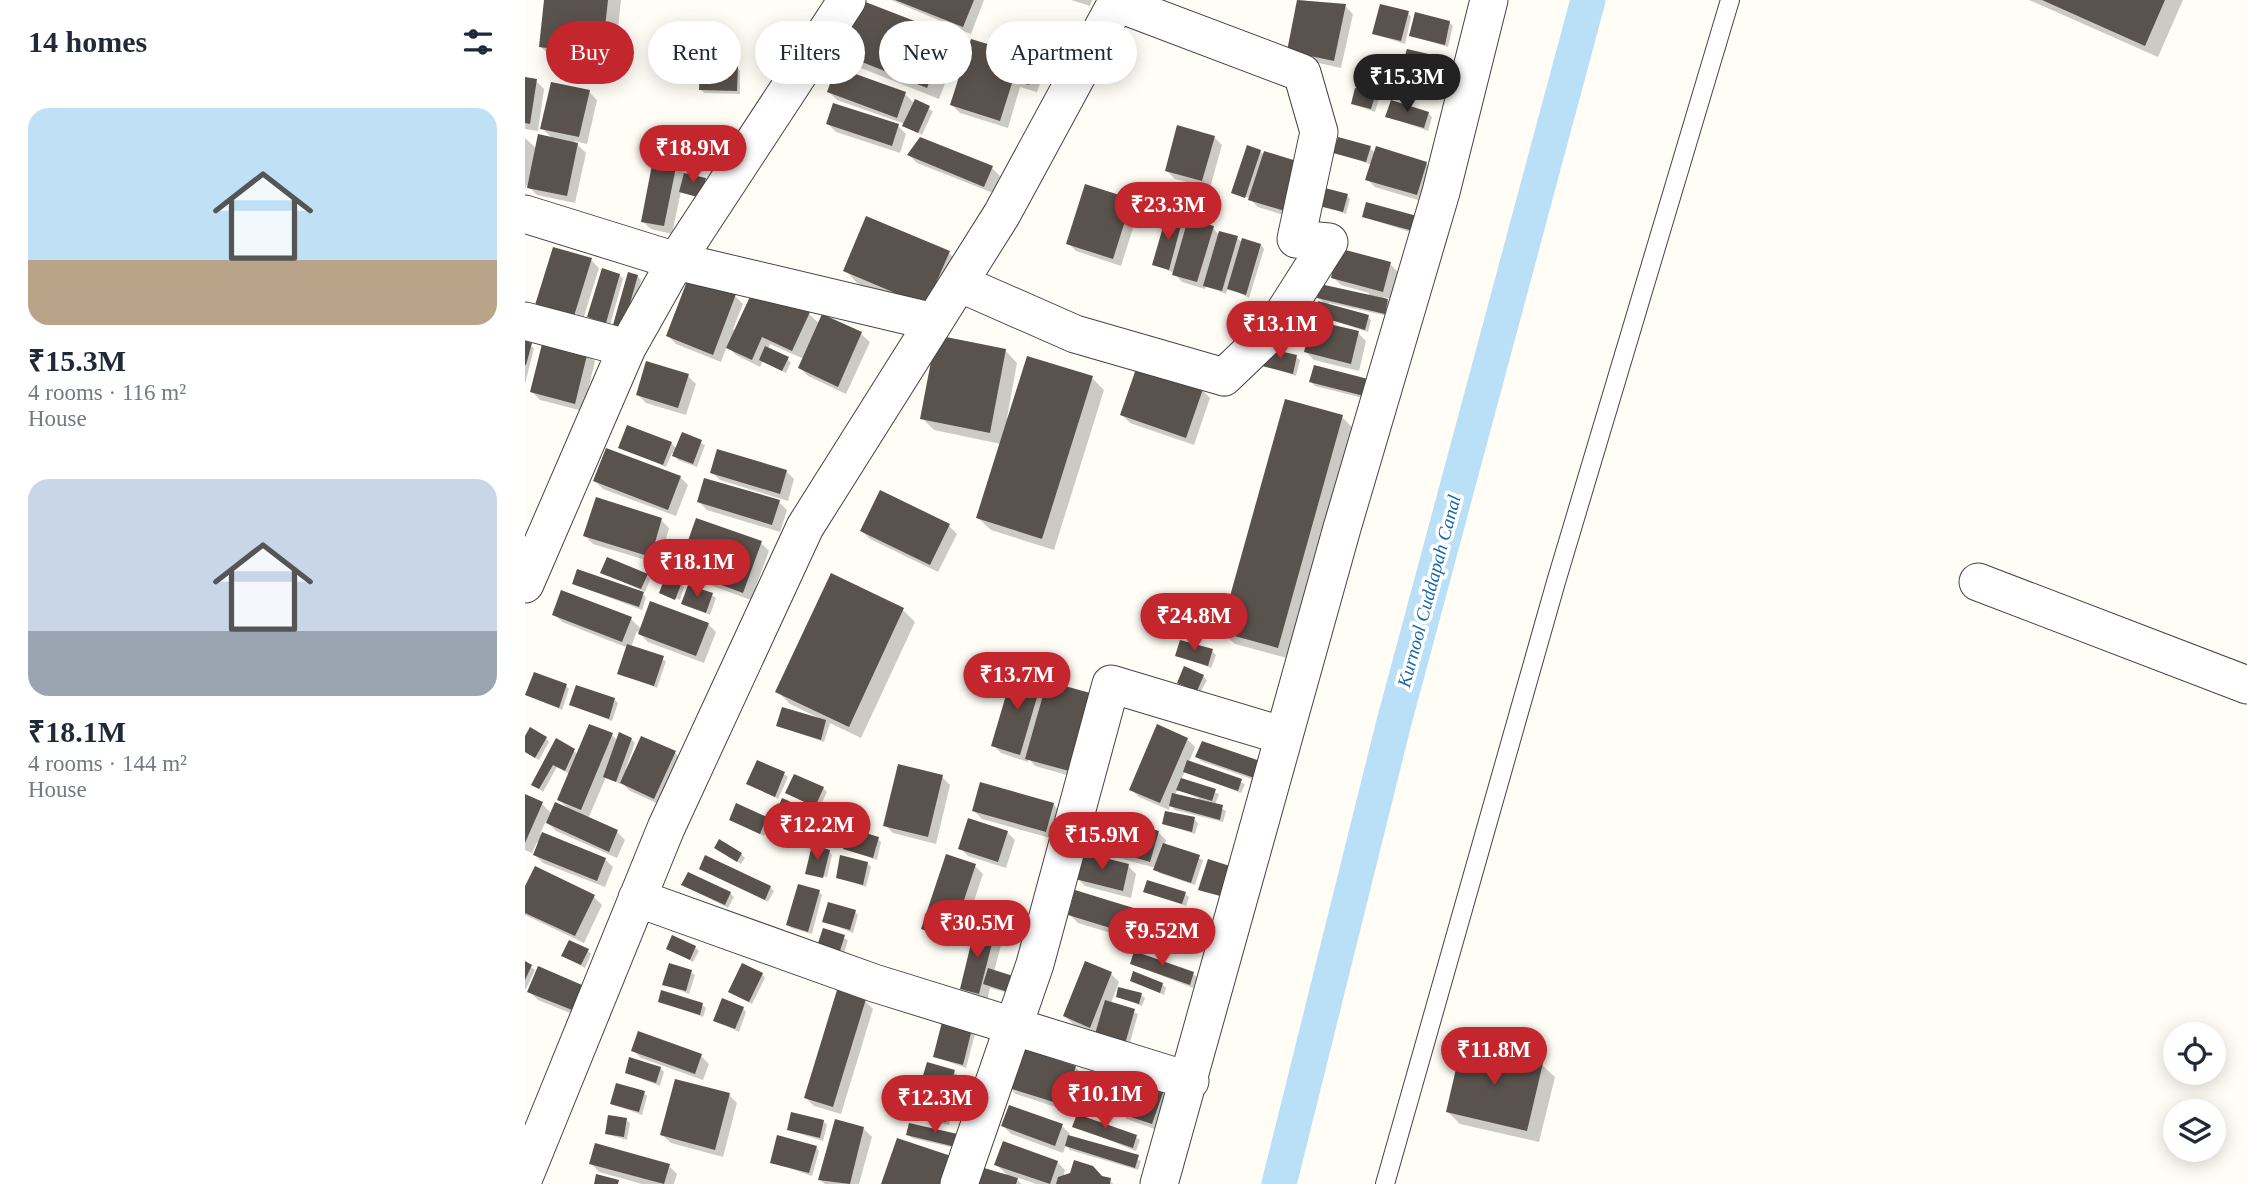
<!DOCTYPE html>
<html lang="en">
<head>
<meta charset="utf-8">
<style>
	body { margin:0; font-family:"Times New Roman",serif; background:#f2f2f3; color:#1f2937; height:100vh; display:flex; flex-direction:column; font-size:26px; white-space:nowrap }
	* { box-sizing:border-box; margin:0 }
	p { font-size:23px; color:#747a83 }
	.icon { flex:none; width:38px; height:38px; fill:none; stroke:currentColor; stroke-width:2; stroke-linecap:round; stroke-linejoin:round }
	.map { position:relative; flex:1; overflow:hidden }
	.panel { display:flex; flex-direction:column; background:#fff; width:525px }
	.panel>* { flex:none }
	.hud { position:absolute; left:21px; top:21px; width:665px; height:63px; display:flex; gap:14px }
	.fabs { position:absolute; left:1638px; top:1022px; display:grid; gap:14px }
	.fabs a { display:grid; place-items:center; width:63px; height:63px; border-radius:50%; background:#fff; box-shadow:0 4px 18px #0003; font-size:35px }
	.price { position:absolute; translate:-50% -60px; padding:0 16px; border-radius:24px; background:#c4262e; color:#fff; font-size:23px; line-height:46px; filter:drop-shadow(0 2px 4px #0008) }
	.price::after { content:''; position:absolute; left:50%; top:42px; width:21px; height:16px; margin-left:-10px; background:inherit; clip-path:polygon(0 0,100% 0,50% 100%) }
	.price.current { background:#222; color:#fff }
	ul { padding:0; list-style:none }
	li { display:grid; align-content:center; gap:14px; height:371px; padding:0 28px }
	li span { display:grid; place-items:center; height:217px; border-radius:21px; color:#555 }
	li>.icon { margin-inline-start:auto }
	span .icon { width:126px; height:126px; fill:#fffc; stroke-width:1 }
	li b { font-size:30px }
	h2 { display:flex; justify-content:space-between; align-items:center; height:84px; padding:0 28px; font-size:30px }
	.tag { padding:0 24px; border-radius:32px; background:#fff; box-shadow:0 4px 18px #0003; font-size:24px; line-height:63px }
	.tag.current { background:#c4262e; color:#fff }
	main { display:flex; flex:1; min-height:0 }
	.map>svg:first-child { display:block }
	.shadow { fill:#0003; fill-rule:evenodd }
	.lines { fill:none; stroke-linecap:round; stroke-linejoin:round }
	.canal { stroke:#b9e0f7; stroke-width:35 }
	.building { fill:#5a524d }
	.lane-casing { stroke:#444; stroke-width:20 }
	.street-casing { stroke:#444; stroke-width:39 }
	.lane { stroke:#fff; stroke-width:18 }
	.street { stroke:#fff; stroke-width:37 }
	.labels { text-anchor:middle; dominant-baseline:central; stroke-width:7; stroke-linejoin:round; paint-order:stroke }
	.water-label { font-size:19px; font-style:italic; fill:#1768a6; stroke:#fff }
</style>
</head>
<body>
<main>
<section class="panel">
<h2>14 homes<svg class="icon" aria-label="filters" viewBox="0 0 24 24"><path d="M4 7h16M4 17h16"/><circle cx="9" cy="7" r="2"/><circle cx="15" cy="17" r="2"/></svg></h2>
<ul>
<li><span style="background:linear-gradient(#bfe0f5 70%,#b9a48a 0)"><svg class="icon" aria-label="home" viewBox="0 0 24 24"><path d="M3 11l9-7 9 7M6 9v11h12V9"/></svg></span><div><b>₹15.3M</b><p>4 rooms · 116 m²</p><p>House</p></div></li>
<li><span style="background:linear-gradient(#c9d6e8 70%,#9aa5b1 0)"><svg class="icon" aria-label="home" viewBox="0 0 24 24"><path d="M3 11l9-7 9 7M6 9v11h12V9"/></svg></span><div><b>₹18.1M</b><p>4 rooms · 144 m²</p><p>House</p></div></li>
</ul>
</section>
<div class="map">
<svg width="1722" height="1184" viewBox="0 0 1722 1184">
	<rect width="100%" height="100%" fill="#fffdf5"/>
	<path class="shadow" d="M21,0H96L89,66L28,59L16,47Z
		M366,0H459L446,34Z
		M546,0H567L565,6Z
		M774,0L820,6L828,14L816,68L772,58L764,50Z
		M1504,0H1658L1633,57Z
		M883,13L886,17L880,44L849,34Z
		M924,22L928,26L923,47L886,36Z
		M422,36L434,48L414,99L331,66L319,53Z
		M447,41L512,60L520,69L512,92L495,87L483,128L435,113L427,105Z
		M924,61L928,64L925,76L880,62Z
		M212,67L215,71V94L179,93L176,89Z
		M0,79L11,81L19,89L13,131L0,129Z
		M919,79L922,83L919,97L874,83Z
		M64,92L72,100L62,144L49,141L61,153L50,203L12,195L2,185L0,189V138L12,149L28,139L17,128Z
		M304,92L380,94L390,104L408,111L397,135L380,124L312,100Z
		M850,94L854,98L850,112L828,104Z
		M903,113L907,117L903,131L862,116Z
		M303,124L373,126L381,134L375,153L311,132Z
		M157,135L165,143L159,175L184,183L180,200L156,191L147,234L126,229L117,221Z
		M689,137L697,145L685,188L650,179L642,171Z
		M845,148L850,153L901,163L909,172L900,202L850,187L842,179L847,165L810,152Z
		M201,149L205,152L203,170L175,168L172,164Z
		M735,151L739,155L771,219L733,207L724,198L708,193Z
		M384,155L467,168L475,176L468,193L392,163Z
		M822,196L825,199L821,214L796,205Z
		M606,201L614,209L596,266L551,251L543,243Z
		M839,217L895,221L891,234Z
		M657,219L663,225L688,228L694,235L712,238L718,243L736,245L739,249L724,298L703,287L701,294L681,286L680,289L657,282L649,273L629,264Z
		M424,253L436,265L414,317L332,283L320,270Z
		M66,260L74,268L57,323L20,312Z
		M865,264L873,272L866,299L859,297L866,304L863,316L804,303L803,305L843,317L846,320L843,332L791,315L801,305L794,298L843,296L844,293L816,285L808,277Z
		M94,275L98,279L85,325L68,320L64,317Z
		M112,276L116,280L102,330L93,328L90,325Z
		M230,289L284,314L295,324L298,316L336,334L345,342L321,394L283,376L275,368L279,359L245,344L243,349L266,362L261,373L238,361L235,367L211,355L202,346L196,362L151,344L143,336L210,296L218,304L208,329L211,331Z
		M833,333L841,341L834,371L789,360L781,352Z
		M0,343L9,348L0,384Z
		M480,350L492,363L482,418L567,378L579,390L529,550L466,530L453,518L476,444L409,430L397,418Z
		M62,353L70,361L58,411L15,400L7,392Z
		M771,357L775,360L771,376L739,365Z
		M790,368L842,399L790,386L786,382Z
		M163,376L171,384L161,415L121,403L113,395Z
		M677,390L685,398L669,445L605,423L597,415Z
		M817,417L829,429L766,659L710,644L697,632Z
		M158,434L180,445L172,467L153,460L147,453L141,467L95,447L146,443L152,449Z
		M261,471L269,479L263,501L195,480L187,472Z
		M155,477L163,485L151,516L78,489L70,481Z
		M174,502H254L262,510L255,532L182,510Z
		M136,520L144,528L134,564L68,544L60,536Z
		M424,526L432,534L413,572L345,539L337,531Z
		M236,543L244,551L226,600L163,577L155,569Z
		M77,572L122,576L125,579L120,592Z
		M156,583L159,587L155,600L136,593Z
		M49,584L114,590L121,597L117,610Z
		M187,595L191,598L185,615L158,604Z
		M378,610L390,622L336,738L305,723L299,742L253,726L294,718L265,704L252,691Z
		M29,614L106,619L117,630L183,624L191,632L179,663L123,642L112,631L106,647L141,661L132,688L94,673L103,648L37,622Z
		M687,651L691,655L686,668L652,655Z
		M678,676L682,680L675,693L654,683Z
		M518,678L522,682L563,781L510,766L504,759L503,762L476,753L468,745Z
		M41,686L44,689L37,710L2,695Z
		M89,699L93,703L87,721L46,705Z
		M87,735L93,741L106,739L110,743L101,768L103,770L117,738L150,753L158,761L138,806L105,791L96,782L95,784L81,777L63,819L92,832L100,840L92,858L31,831L21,821L15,834L80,859L88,867L80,887L18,863L10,855L14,844L12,842L7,853L0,850V796L17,804L27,814L45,810L34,800L45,774L32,767L18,792L8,784L32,741L53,754Z
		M21,738L24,742L14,760L0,752V739Z
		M662,739L670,747L664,762L720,784L716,793L660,771L656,780L694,794L690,805L701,811L698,822L650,810L645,805L644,810L614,797L606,789ZM653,789L673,798L672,801L650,795Z
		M678,743L738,783L676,761L672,757Z
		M259,774L263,777L253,799L224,784Z
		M417,777L425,785L411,844L368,833L360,825Z
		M298,788L302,792L294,809L262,793Z
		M528,804L536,812L529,839L457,819L449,811Z
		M276,808L279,812L275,821L254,810Z
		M241,818L245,822L239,836L206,820Z
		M669,819L673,823L670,834L639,824Z
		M482,832L490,840L481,868L443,856L435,848Z
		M633,832L641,840L640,845L678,860L670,885L634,873L631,868L572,852L564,843Z
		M353,839L356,842L352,860L320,849Z
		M191,848L216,854L220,858L216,864Z
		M304,851L307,855L302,877L284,873Z
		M342,863L346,867L341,887L312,877Z
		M450,866L458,874L434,946L406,937L398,929Z
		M603,866L611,874L606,898L560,886L552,878Z
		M176,869L245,887L249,891L243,902Z
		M158,885L205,893L209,897L203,908Z
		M0,891L69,897L77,905L59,943L0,915Z
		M294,892L297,895L287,934L266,928L263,925Z
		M620,892L660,894L664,897L661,906Z
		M614,911L622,920L616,942L553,923L545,915Z
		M330,912L333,915L328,933L299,921Z
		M679,915L682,919L680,929L659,920Z
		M649,926L653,929L649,943L627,935Z
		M299,930L323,940L318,956Z
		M469,933L477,941L469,972L486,994L465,988L462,1001L445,996L437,988Z
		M170,947L174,951L168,962L143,948Z
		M63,951L66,954L60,968L38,956Z
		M0,963L10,970L1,989H0Z
		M607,964L668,974L672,977L668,988Z
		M166,972L170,975L164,994L139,984Z
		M237,974L240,978L227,1004L205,992Z
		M586,974L594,982L586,1003L613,1014L604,1046L548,1024L540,1016Z
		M607,980L637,984L641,988L639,995Z
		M56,986L64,994L55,1017L13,1000L5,992Z
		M616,995L620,998L617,1006L592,996Z
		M134,1001L177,1005L181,1008L178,1017Z
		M340,1001L348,1009L316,1114L289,1106L281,1098Z
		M218,1008L221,1012L214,1032L190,1020Z
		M446,1031L450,1034L441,1068L410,1057Z
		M108,1050L176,1056L184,1064L178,1080L116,1058Z
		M1017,1065L1030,1077L1014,1142L935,1124L922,1111Z
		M550,1067L559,1076L592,1089L581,1121L548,1107L546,1112L491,1094L483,1086Z
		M135,1068L139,1072L135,1086L102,1073Z
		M429,1072L432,1075L424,1099L396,1088Z
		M638,1092L646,1100L635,1131L602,1119L593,1111Z
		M119,1093L122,1096L117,1115L87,1104Z
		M204,1095L212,1103L198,1157L146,1143L137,1135Z
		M423,1109L427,1112L424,1125L389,1118L386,1114Z
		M101,1120L105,1123L102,1140L82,1134Z
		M298,1121L302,1125L298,1141L263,1130Z
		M478,1126H537L545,1134L544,1137L616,1161L613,1170L545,1150L541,1145L538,1153L486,1134Z
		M549,1126L611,1137L615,1140L611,1151Z
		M339,1129L347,1137L334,1184H300L295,1180Z
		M383,1135L436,1137L438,1150L387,1138Z
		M291,1147L294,1151L287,1176L247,1162Z
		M532,1162L540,1170L538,1178L577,1177L589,1184H511L488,1176L497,1184H445L484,1177L471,1164Z
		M66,1163L144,1166L152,1174L149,1184H117L74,1172Z"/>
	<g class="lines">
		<path class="canal" d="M754,1184L868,726L1063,0"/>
	</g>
	<path class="building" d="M19,0H83L77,55L14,47Z
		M370,0H449L438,27Z
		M772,0L821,4L809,61L762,51Z
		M1517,0H1640L1620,46Z
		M338,1L423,34L402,88L317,54Z
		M855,4L884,11L876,41L847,34Z
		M890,12L925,21L920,45L884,36Z
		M446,39L512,59L504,85L488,80L475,121L425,105Z
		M882,49L925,59L922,73L878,62Z
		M175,65L213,66L212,91L174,90Z
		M311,67L381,92L372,118L302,92Z
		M877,67L920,78L916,94L872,84Z
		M0,77L12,79L5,124L0,123Z
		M26,82L65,90L54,137L15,129Z
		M830,88L851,93L846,109L826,104Z
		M390,99L405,106L393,133L377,126Z
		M866,100L904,112L899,128L860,117Z
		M308,103L374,124L367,146L301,124Z
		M652,125L690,136L677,181L640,171Z
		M134,128L158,133L139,226L116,222Z
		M13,134L53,143L42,196L2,188Z
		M395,137L468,166L459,187L382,155Z
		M813,137L846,146L841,162L808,153Z
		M171,145L202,147L200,167L170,165Z
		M722,145L736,150L720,198L706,193Z
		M851,146L902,162L892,195L840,180Z
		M739,151L778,163L763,212L723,200Z
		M159,173L181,178L176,198L154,192Z
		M560,184L607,199L588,259L541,244Z
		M800,188L823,194L818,212L794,206Z
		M841,202L892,216L888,231L837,217Z
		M642,213L658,218L644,270L627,265Z
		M341,216L425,251L401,306L318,271Z
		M663,219L689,226L672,282L647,275Z
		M694,231L713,236L697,291L678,286Z
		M717,238L736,244L721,295L702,289Z
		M28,247L67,258L49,316L10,305Z
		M813,248L866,262L858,292L806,278Z
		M77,268L95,274L81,323L62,317Z
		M103,272L113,275L98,328L88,325Z
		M164,276L211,294L188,355L141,336Z
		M795,284L863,299L860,314L792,298Z
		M230,286L285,312L267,351L237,337L227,360L201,348Z
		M793,301L844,315L840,330L789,315Z
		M297,314L337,332L313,387L273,368Z
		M787,320L834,331L826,364L779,352Z
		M411,335L481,349L465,433L395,419Z
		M18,340L63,351L50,404L5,392Z
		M0,341L7,343L1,365H0Z
		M240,346L264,357L257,371L234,360Z
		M742,348L772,355L768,374L737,366Z
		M502,356L568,376L517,539L451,518Z
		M121,361L164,374L153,408L111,395Z
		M789,365L843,379L839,396L784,382Z
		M612,366L678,389L661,438L595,415Z
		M760,399L818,415L753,648L695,632Z
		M102,425L147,442L138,465L93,448Z
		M157,432L177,440L168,464L147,456Z
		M81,448L156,476L143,510L68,481Z
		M192,449L262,470L255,494L185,473Z
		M179,478L255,500L247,525L172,502Z
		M355,490L425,524L405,565L335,531Z
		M71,497L137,518L126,557L58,536Z
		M171,518L237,541L218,593L153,569Z
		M82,557L123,574L116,589L75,573Z
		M52,569L119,592L114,607L47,584Z
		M306,573L379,608L324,727L250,692Z
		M141,575L157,582L150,600L134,593Z
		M163,585L188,593L181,613L156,604Z
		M36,590L107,617L97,642L27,615Z
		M125,601L184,623L171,656L113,634Z
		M655,640L688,649L683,666L650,656Z
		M102,644L139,656L129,686L92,674Z
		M659,666L679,675L672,691L652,683Z
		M489,668L518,677L495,755L466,746Z
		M9,672L42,684L34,708L0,695Z
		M522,681L576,696L555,774L500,759Z
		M51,685L90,698L84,719L44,705Z
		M257,707L301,720L296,740L251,726Z
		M64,724L88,733L56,810L32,800Z
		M632,724L663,738L635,803L604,790Z
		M5,727L22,737L10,758L0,752V736Z
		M94,732L107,738L91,782L78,777Z
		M116,736L151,751L129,799L95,783Z
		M31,738L50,749L40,771L28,765L14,789L6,785Z
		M677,741L741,763L735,780L670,757Z
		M232,760L260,772L250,797L221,784Z
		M662,760L717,779L713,791L658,772Z
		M373,764L418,775L403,837L358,826Z
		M269,774L299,787L290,807L260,793Z
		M656,778L691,789L687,801L651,790Z
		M455,782L529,803L521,832L447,811Z
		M647,793L698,805L695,820L644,806Z
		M0,794L18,802L0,843Z
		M257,798L277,807L272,819L252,810Z
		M30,802L93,830L84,852L21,823Z
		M211,803L242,817L235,834L204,820Z
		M640,811L670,817L667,832L637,824Z
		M570,813L634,831L625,862L562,844Z
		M443,818L483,831L473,862L433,849Z
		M323,828L354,837L348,858L318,849Z
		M17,832L81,858L72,881L8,855Z
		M194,839L217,853L212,862L189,848Z
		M638,843L675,855L666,883L628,870Z
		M287,845L305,850L298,878L280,874Z
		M556,852L604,864L598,891L550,879Z
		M421,854L451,864L426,939L396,929Z
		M180,855L246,886L240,900L174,869Z
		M315,855L343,862L338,885L311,878Z
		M683,859L708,867L699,897L673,890Z
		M10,866L70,895L50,936L0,913V886Z
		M163,872L206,892L200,905L156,885Z
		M622,880L661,892L657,904L618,892Z
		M273,884L295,890L283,932L261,925Z
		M550,890L615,910L608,935L543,915Z
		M303,902L331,910L325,930L297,922Z
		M660,909L680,914L676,927L657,921Z
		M629,919L650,924L646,941L625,935Z
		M450,927L470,932L454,994L435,989Z
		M298,928L320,935L314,954L292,946Z
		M147,935L171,946L165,960L141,949Z
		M44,940L64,949L56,965L36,956Z
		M609,951L669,972L665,985L605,964Z
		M0,961L7,965L0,980Z
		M560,961L587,972L565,1028L538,1016Z
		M144,963L167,970L161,991L137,985Z
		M217,963L238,973L224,1002L203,992Z
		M13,966L57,985L47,1010L2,992Z
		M463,968L488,976L483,992L458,984Z
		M608,971L638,983L635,993L605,981Z
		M593,987L617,993L614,1004L591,997Z
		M136,990L178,1003L175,1015L133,1002Z
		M312,990L341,999L308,1107L279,1098Z
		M197,998L219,1007L210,1029L188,1021Z
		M580,1000L610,1009L600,1044L570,1034Z
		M417,1022L447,1029L438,1065L408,1057Z
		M113,1031L177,1054L170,1074L106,1051Z
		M937,1043L1018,1063L1002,1131L921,1112Z
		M494,1047L551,1066L538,1105L481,1087Z
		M104,1057L136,1067L131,1083L100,1073Z
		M402,1062L430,1070L421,1097L394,1089Z
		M558,1073L589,1084L577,1119L546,1108Z
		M603,1078L639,1090L627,1124L591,1112Z
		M150,1079L205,1093L190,1150L135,1135Z
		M91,1083L120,1091L114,1112L85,1104Z
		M387,1099L424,1107L421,1122L384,1115Z
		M484,1105L538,1124L530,1146L476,1126Z
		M266,1112L299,1120L295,1138L262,1130Z
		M552,1114L612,1135L608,1148L547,1127Z
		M83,1115L102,1118L99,1137L80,1134Z
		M310,1119L339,1127L325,1184L293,1180Z
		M384,1123L437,1135L435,1148L381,1135Z
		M252,1135L292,1146L284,1173L245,1163Z
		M543,1135L614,1155L610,1168L540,1146Z
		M372,1138L432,1158L423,1184H356Z
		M478,1141L533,1161L525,1184L469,1165Z
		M70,1143L145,1164L139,1184L64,1164Z
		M549,1160L568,1166L577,1176L586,1178L585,1184H531L533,1177L545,1173Z
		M449,1165L493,1178L491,1184H443Z
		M71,1174L94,1180L93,1184H69Z"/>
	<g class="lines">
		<defs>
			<path id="lane" d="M860,1184L1031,582L1205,0"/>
			<path id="street" d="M0,214L151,261L409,322
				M434,283L550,334L699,377L748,330L804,242L771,239L794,132L777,73L592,3
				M0,321L102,348
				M1453,582L1722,685
				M0,584L102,348L151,261L322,0
				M112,898L349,983L665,1081
				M0,1175L141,828L280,527L477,214L593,0
				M434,1184L510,964L586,684L759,736
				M634,1184L817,528L916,192L964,0"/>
		</defs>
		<use href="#lane" class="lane-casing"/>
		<use href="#street" class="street-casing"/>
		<use href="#lane" class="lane"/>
		<use href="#street" class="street"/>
	</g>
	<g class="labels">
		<g class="water-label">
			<text transform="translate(904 591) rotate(-75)">Kurnool Cuddapah Canal</text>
		</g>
	</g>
</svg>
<div class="fabs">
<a><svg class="icon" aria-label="locate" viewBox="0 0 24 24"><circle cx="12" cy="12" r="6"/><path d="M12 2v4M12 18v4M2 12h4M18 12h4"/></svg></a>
<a><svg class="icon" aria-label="layers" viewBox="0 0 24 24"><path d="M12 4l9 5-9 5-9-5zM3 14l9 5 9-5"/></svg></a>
</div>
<b class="price current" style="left:882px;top:114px">₹15.3M</b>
<b class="price" style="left:168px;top:185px">₹18.9M</b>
<b class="price" style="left:643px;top:242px">₹23.3M</b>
<b class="price" style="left:755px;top:361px">₹13.1M</b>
<b class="price" style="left:172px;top:599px">₹18.1M</b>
<b class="price" style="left:669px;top:653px">₹24.8M</b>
<b class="price" style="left:492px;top:712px">₹13.7M</b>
<b class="price" style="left:292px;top:862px">₹12.2M</b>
<b class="price" style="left:577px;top:872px">₹15.9M</b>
<b class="price" style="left:452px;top:960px">₹30.5M</b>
<b class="price" style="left:637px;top:968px">₹9.52M</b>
<b class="price" style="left:969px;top:1087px">₹11.8M</b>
<b class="price" style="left:580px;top:1131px">₹10.1M</b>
<b class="price" style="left:410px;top:1135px">₹12.3M</b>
<div class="hud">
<a class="tag current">Buy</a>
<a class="tag">Rent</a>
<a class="tag">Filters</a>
<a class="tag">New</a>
<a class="tag">Apartment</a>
</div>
</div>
</main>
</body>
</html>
